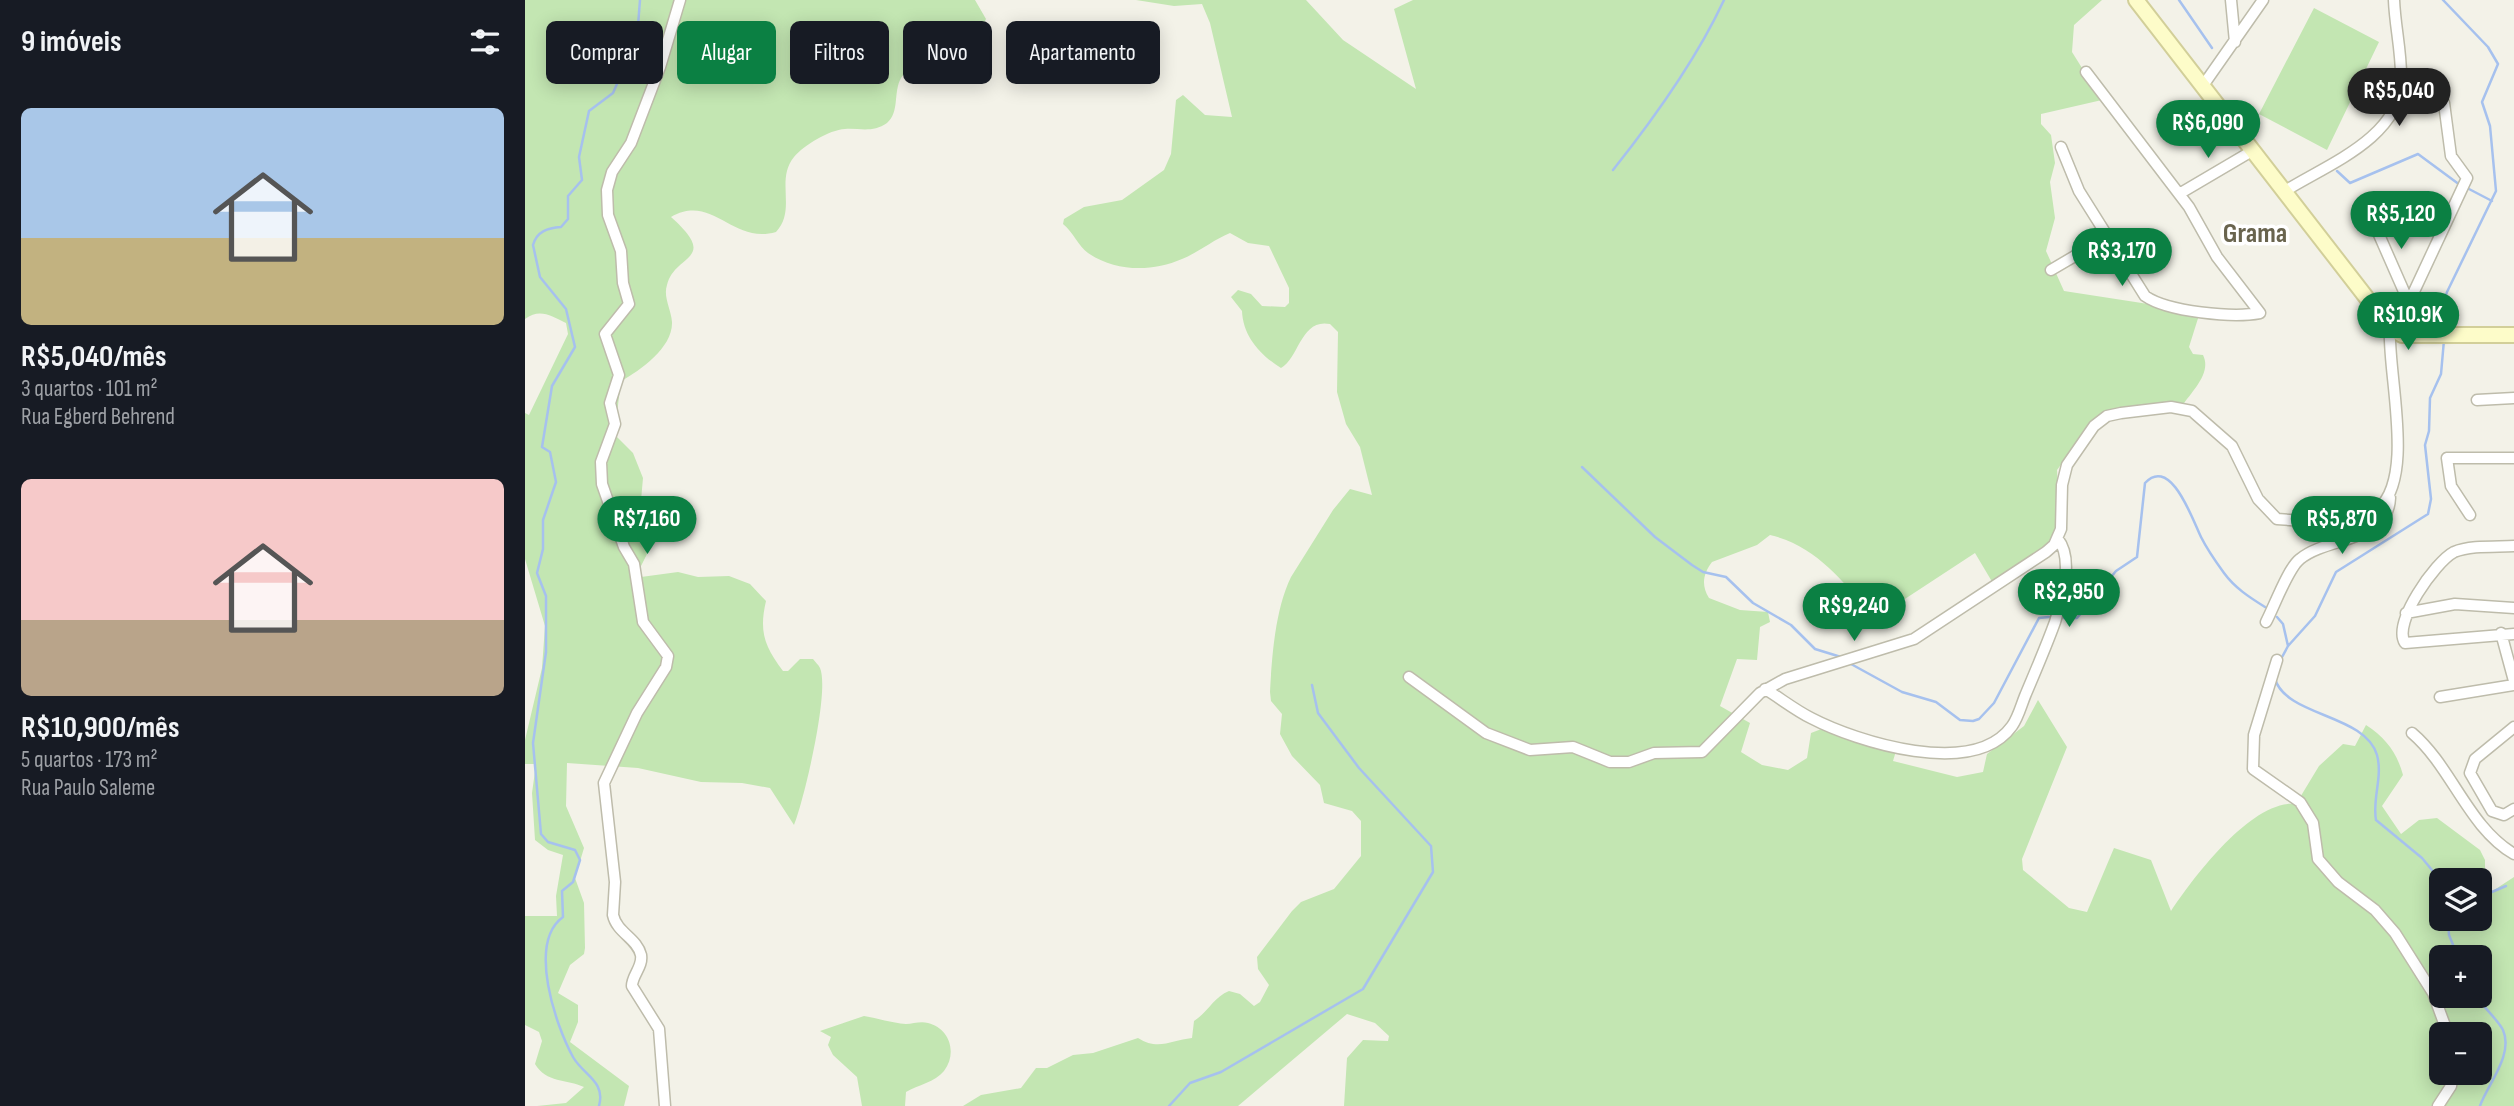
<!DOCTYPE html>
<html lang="pt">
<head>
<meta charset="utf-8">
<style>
	body { margin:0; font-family:"Sofia Sans Condensed",sans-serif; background:#242831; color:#f1f3f6; height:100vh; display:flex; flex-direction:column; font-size:26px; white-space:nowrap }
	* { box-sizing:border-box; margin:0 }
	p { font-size:23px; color:#9ea1a6 }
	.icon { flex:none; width:38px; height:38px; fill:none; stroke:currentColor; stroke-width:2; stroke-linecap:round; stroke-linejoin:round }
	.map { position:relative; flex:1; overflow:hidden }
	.sheet { display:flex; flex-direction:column; background:#171b24; width:525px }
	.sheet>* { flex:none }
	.banner { position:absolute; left:21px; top:21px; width:665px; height:63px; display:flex; gap:14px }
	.controls { position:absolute; left:1904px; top:868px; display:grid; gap:14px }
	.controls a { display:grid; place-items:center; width:63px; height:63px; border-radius:10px; background:#171b24; box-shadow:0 4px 18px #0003; font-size:35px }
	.price { position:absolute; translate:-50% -60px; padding:0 16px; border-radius:24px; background:#0b8043; color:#fff; font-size:23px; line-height:46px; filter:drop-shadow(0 2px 4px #0008) }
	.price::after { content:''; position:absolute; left:50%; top:42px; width:21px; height:16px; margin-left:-10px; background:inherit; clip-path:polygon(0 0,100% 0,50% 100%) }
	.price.current { background:#222; color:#fff }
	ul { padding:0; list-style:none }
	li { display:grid; align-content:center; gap:14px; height:371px; padding:0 21px }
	li span { display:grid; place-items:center; height:217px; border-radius:10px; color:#555 }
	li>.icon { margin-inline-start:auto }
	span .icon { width:126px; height:126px; fill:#fffc; stroke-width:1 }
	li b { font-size:30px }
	h2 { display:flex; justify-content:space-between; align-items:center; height:84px; padding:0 21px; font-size:30px }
	.chip { padding:0 24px; border-radius:10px; background:#171b24; box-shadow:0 4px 18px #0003; font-size:24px; line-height:63px }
	.chip.current { background:#0b8043; color:#fff }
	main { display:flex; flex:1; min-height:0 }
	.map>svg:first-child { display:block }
	.green { fill:#c3e6b2; fill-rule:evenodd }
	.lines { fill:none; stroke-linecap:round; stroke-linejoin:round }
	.stream { stroke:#a6c1ee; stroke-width:2.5 }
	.street-casing { stroke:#bebcab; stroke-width:13 }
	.secondary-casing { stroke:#d2cf99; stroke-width:18 }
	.street { stroke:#fff; stroke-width:10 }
	.secondary { stroke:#fdfcc9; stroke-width:14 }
	.labels { text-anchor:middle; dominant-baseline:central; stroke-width:7; stroke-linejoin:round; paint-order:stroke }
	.district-label { font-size:28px; font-weight:bold; fill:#69644e; stroke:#fff }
</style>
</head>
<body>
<main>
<section class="sheet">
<h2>9 imóveis<svg class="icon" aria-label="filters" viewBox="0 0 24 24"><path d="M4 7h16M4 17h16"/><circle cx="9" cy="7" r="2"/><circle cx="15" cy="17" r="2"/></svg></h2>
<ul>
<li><span style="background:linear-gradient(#a9c7e8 60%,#c2b280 0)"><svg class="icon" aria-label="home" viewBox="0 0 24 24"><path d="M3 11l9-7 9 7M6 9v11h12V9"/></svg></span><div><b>R$5,040/mês</b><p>3 quartos · 101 m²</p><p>Rua Egberd Behrend</p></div></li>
<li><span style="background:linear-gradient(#f6c9c9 65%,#b9a48a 0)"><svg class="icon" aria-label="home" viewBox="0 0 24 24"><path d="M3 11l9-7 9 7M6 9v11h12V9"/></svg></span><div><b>R$10,900/mês</b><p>5 quartos · 173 m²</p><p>Rua Paulo Saleme</p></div></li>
</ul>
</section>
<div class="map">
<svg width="1989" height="1106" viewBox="0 0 1989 1106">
	<rect width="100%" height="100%" fill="#f3f2e8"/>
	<path class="green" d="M0,0H450L461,19L452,35L436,40L421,41C409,55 383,67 376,78C368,92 375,112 362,123C348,133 335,128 320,129C304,130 279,145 269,157C250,180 272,210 251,232C207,245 188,193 146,217C195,261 150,253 142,285C138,297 146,309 147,322C148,347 116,370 96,381L90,429V435L108,453L118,478L114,523L122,554L115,568L116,577L153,572L173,577L204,576L225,584L241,601C234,631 239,646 258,671H263L275,659H288C290,662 293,664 295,668C305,691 279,800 269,825L245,788L217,783L176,782L113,768L42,763L41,806L59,848L50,878L59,903L60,948L59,954L45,965L33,993L53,1005V1022L45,1042L104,1086L99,1106H12L41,1103L59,1087C42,1079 21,1083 10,1064L17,1041L14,1032L0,1025V916H32L31,896L38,855L23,850L10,840L7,793L11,764H0V740L17,668L20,626L0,559V413L4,415L43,334L41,323C26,316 15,308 0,319Z
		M611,0H781L818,40L891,89L869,9L888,0H1577L1549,25L1547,52L1577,100L1516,114V124L1526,135L1530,163L1525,182L1530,218L1521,251L1539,291L1675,312L1664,347L1668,354L1678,355C1687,373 1667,391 1657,406L1568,421L1532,470L1536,547L1469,585L1450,553L1360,612H1345C1315,579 1291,546 1245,535L1232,545L1187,562C1178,574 1176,585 1184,598L1215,610L1243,612L1245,622L1235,627L1232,660L1212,659L1195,706L1225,723L1216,752L1237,765L1263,770L1282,758L1286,733L1299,728L1371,751L1368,761L1432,777L1458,772L1462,754L1499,726L1513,700L1542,747L1497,859L1498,870L1544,908L1562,912L1589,848L1626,860L1646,911C1668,878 1727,799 1771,804L1794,766L1818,744L1830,746L1841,725C1861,738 1872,753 1878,775L1857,806L1876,834L1894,820L1912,818L1955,850L1960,860V891L1966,892L1989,877V1106H819L822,1058L838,1040L863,1041L864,1036L850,1023L822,1014L713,1106H438L456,1095L496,1088L511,1068H522L548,1055L568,1053L613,1038C633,1051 647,1040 667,1038L669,1021C683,1012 689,997 704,991L715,994L729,1006L735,1002L744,985L733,969L732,957L767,911L776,902L809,889L836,856V821L827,811L799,803L795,785L767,756L755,734L757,714L746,701L745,692C747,656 750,610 766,577L808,510L825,489L847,495L835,447L821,424L812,392L813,332L805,324C776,318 774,358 756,368C735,355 718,336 717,311L706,297L713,290L726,294L737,306L760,307L764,303V288L744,246L723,243L705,233C688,240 674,252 657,259C627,272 591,272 563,253C554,247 548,232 538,224L539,219L559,207L597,200L639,170L646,154L651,100L658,95L680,115L707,117L685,23L677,4L649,6ZM1916,880H1955V919H1916ZM1916,957H1955V996H1916ZM1916,1034H1955V1073H1916Z
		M1789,8L1854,42L1802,150L1734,114Z
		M339,1016C353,1018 366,1023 381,1024C388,1024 395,1021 403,1023C424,1028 433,1052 419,1071C410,1082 393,1085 381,1092L380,1106H337L332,1077L308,1055L303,1045L306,1037L295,1031Z"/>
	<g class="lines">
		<path class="stream" d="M1654,0L1687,48
			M1088,170C1127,121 1173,56 1199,0
			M1812,171L1825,183L1893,154L1935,185
			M1944,189L1967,201
			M1918,329L1917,308L1922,292L1971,191L1965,126L1957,102L1973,64L1963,47L1918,0
			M1057,467L1130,537L1167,565L1178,572L1201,577L1228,603L1266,625L1290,649L1316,657
			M1752,617L1758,624L1763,646
			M1539,618H1552L1591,571L1612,557L1620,483C1646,455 1668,521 1676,537C1682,549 1691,562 1699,573C1710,588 1724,597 1740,607
			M1756,659L1763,646L1790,616L1811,572L1903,514L1906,499L1900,445L1904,431L1905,398L1916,374L1919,340
			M1326,664L1377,692L1411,702L1435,720L1448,721L1454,719L1469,703L1514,618L1524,617
			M1750,679C1762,717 1840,714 1852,755C1858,777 1847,799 1851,820L1897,858L1916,881
			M1955,897L1981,886
			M1923,919L1924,935L1933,957
			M1951,996C1959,1008 1973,1020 1978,1030C1989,1055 1962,1085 1955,1106
			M74,1106C81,1081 58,1075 48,1057C31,1026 2,943 38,917L37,891L48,882L55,860L50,850L23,842L16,834L8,743L21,652V596L12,573L18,549V520L31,482L25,452L17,447L27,386L50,347L41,309L15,277L8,245C12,231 23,228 36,227L43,219V196L57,180L54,157L64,111L88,93L102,61L111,51L115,0
			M644,1106L665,1083L696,1072L838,989L908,872L906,846L834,768L793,713L787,685"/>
		<defs>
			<path id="street" d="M1706,0L1710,42
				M1677,87L1738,0
				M1536,147L1554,191L1620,296C1643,312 1708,318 1735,313L1692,257L1664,207L1561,72
				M1760,191C1801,165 1875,138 1876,81C1877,54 1870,27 1869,0
				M1654,194L1727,151
				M1854,198L1848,211V221L1884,303
				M1526,270L1584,236
				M1849,308L1867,301L1875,305L1879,317L1877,335
				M1879,313L1942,178L1926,156L1919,103
				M1952,400L1989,398
				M1945,515L1926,486L1922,458H1989
				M1989,546C1971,547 1946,545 1929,552C1910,562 1867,623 1880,643L1989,634
				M1881,613L1930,604L1989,608
				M1741,622C1749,607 1763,568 1775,559C1803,536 1863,543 1865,498
				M1976,633L1989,681
				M1752,660L1729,735L1728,769L1775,802L1788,823L1793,859L1813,882L1850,910L1870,933L1908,993L1923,1034
				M884,677L961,733L1005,750L1048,747L1085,762H1104L1129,753L1177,752L1235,693L1260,679L1389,639L1521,552L1529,545L1536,529L1537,485L1542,465L1569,426L1582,416L1596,413L1646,407L1667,411L1707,446L1733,499L1752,519L1779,521L1853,509C1891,477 1862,372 1865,328
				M1240,689C1255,698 1270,710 1286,718C1332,742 1449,779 1487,726C1493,718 1496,706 1500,696C1510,672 1521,647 1530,622C1537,599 1549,559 1533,539
				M1915,697L1989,685
				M1989,727L1950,759L1945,773L1967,811L1979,815L1989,809
				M1887,733C1927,767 1943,827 1989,854
				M140,1106L134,1029L107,986C107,975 118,967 116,955C112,938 92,933 88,915L90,882L79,783L112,713L141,667L143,656L118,622L109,564L99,547L77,484L76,462L90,424L85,403L94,375L80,334L104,304L98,283L96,251L83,215L82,190L87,172L106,143L135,67L155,0
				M1913,1106L1926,1086L1928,1073"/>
			<path id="secondary" d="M1611,0L1865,328L1877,335H1989"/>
		</defs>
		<use href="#street" class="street-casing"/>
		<use href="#secondary" class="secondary-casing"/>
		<use href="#street" class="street"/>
		<use href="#secondary" class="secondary"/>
	</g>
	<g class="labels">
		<g class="district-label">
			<text x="1730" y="233">Grama</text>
		</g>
	</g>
</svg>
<div class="controls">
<a><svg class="icon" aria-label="layers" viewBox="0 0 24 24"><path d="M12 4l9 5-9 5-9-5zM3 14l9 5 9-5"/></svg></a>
<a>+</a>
<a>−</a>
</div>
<b class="price current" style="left:1874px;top:128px">R$5,040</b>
<b class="price" style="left:1683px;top:160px">R$6,090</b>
<b class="price" style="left:1876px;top:251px">R$5,120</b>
<b class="price" style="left:1597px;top:288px">R$3,170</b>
<b class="price" style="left:1883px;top:352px">R$10.9K</b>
<b class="price" style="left:122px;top:556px">R$7,160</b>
<b class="price" style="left:1817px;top:556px">R$5,870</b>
<b class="price" style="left:1544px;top:629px">R$2,950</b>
<b class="price" style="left:1329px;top:643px">R$9,240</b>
<div class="banner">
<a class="chip">Comprar</a>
<a class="chip current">Alugar</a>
<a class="chip">Filtros</a>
<a class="chip">Novo</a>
<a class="chip">Apartamento</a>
</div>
</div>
</main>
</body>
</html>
